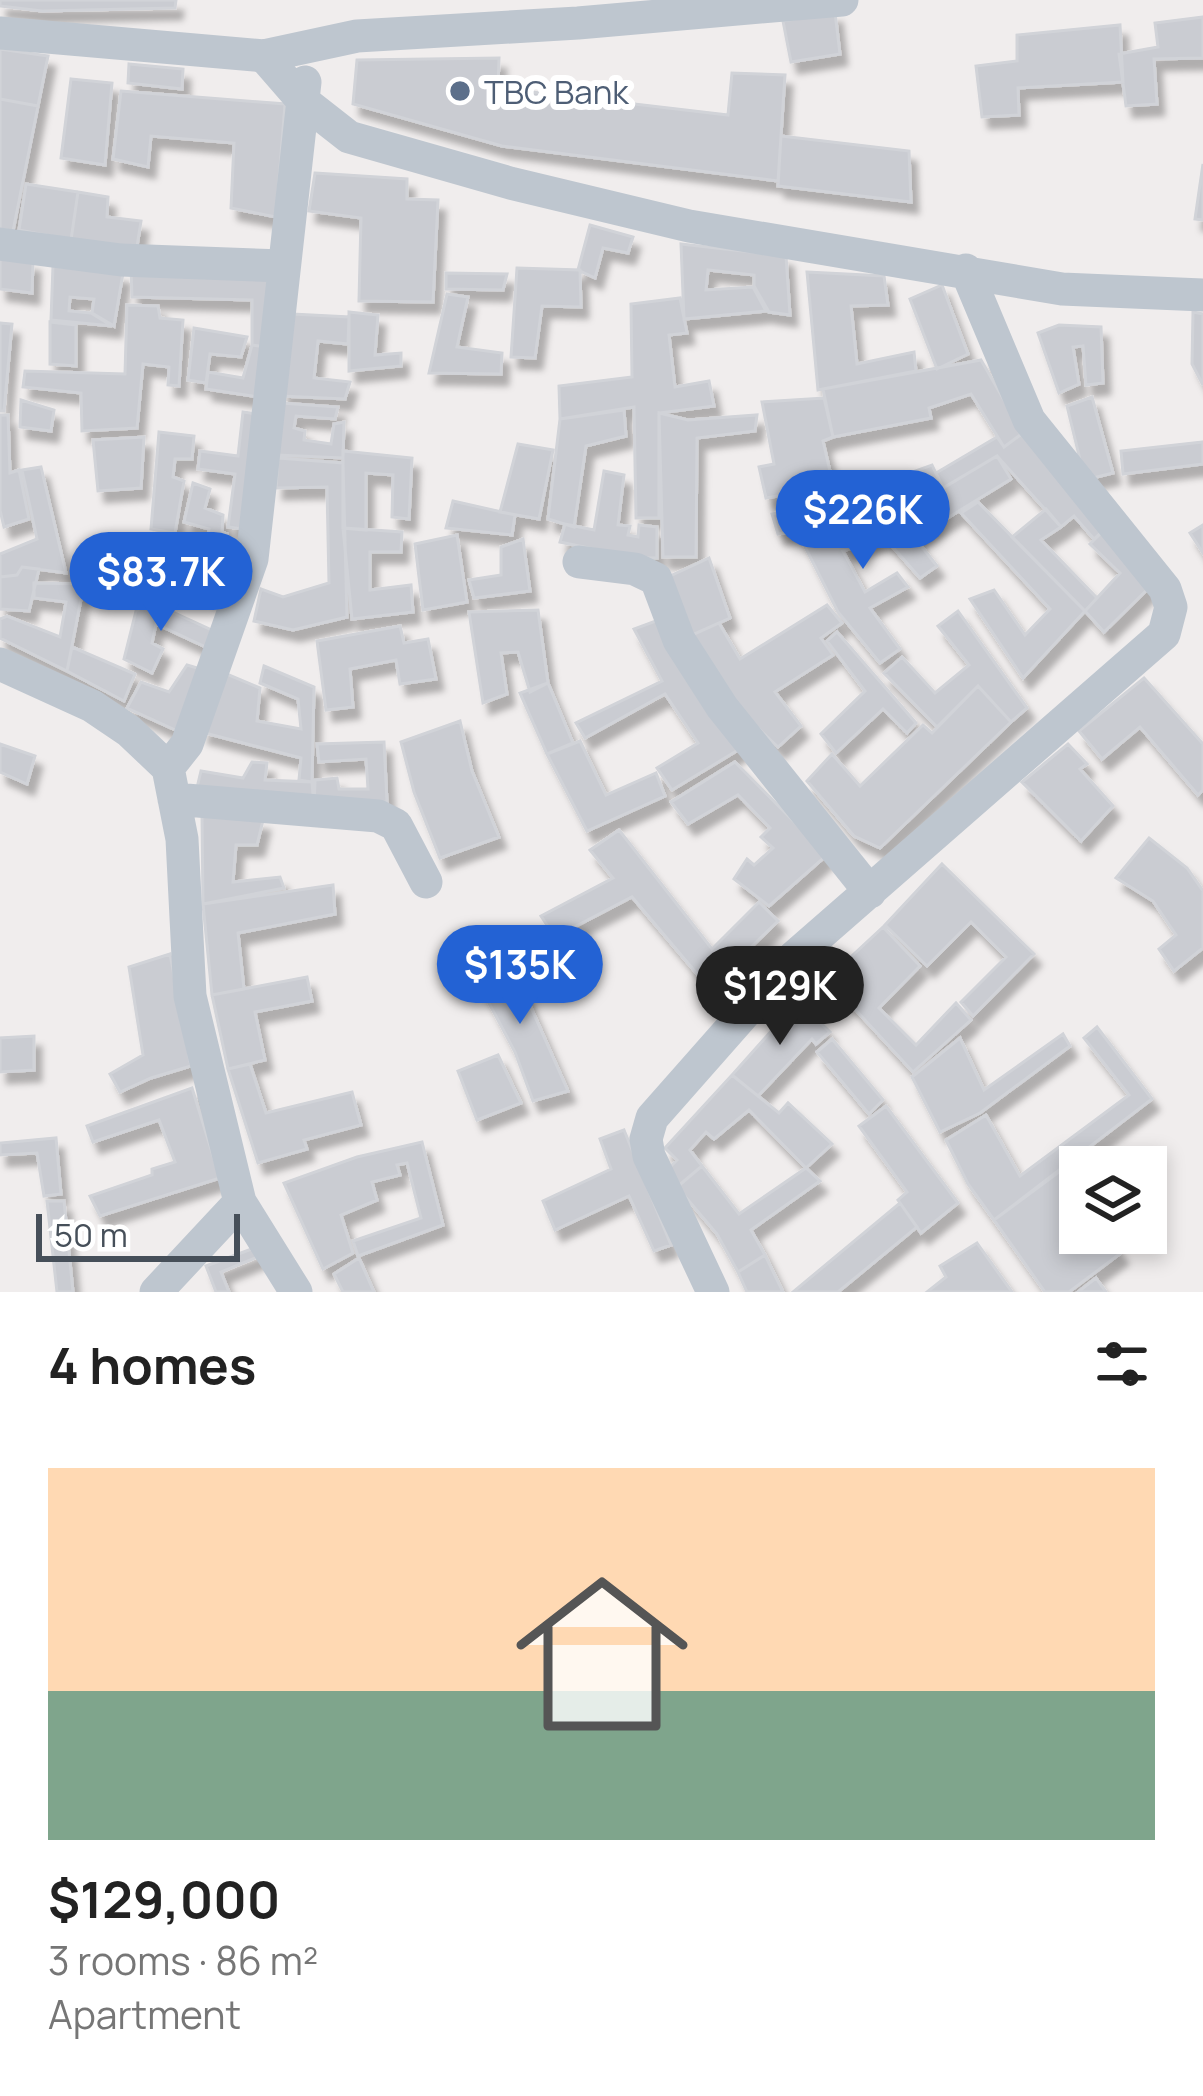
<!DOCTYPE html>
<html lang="en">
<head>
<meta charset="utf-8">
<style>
	body { margin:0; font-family:Manrope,sans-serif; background:#f2f2f2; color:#222; height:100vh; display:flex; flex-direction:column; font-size:45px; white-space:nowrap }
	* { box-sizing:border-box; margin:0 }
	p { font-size:39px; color:#767676 }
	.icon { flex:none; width:66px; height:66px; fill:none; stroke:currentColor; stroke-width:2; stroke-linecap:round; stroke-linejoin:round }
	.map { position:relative; height:1292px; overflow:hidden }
	.side { display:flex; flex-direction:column; background:#fff; flex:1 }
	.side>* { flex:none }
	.buttons { position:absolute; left:1059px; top:1146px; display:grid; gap:24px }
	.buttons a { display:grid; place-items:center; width:108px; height:108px; border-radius:0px; background:#fff; box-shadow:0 6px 18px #0003; font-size:60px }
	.scale { position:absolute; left:36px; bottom:30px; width:204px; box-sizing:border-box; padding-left:12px; border:6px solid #464f59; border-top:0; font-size:33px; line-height:42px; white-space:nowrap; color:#464f59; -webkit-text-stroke:9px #fff; paint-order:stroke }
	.price { position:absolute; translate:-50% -102px; padding:0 27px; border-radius:42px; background:#2362d4; color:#fff; font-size:39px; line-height:78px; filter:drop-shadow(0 3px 6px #0008) }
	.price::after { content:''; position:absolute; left:50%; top:72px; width:36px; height:27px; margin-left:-18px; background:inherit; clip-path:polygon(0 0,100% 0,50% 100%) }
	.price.active { background:#222; color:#fff }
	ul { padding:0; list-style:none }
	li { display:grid; align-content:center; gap:24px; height:636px; padding:0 48px }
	li span { display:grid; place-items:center; height:372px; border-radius:0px; color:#555 }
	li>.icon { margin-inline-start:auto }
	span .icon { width:216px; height:216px; fill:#fffc; stroke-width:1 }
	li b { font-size:51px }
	h2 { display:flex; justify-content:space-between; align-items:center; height:144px; padding:0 48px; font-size:51px }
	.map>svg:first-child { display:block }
	.building { fill:#caccd2; stroke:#d1d3d8; stroke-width:3; filter:url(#shadow) }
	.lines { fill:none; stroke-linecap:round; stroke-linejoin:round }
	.minor { stroke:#bec6cf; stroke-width:33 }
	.service-dot { fill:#5c6f8a; stroke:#fff; stroke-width:4.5 }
	.labels { text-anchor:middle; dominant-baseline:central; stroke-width:12; stroke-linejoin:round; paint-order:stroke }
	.service-label { font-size:33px; fill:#4e5e75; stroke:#fff; text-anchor:start }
</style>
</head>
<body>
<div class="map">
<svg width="1203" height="1292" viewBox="0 0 1203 1292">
	<defs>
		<filter id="shadow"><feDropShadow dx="7" dy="11" stdDeviation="3" flood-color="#0004"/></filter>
	</defs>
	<rect width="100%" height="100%" fill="#f0eded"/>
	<path class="building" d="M0,0H176L175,8L42,11L0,6Z
		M835,12L840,54L791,62L783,21Z
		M1203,17V58L1154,59L1157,104L1126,106L1119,54L1158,47L1155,23Z
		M1120,25L1123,82L1018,88L1019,115L982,117L976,66L1017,61V35Z
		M0,49L48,56L38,106L0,99Z
		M499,58L498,88L728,115L732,73L785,75L778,181L502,146L353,104L357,60Z
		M129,64L183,69L182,89L128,83Z
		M71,79L112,83L105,165L61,158Z
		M121,91L285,104L276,217L231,208L234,143L151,136L148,167L113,159Z
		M0,99L38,106L13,231L0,229Z
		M781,136L909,151L911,202L778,186Z
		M1203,164V220L1195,219Z
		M315,173L407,179V199L438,200L433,302L359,301L361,218L309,211Z
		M26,184L78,192L71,240L19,230Z
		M78,192L108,197L107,217L141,221L136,253L71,240Z
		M590,225L633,237L628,253L603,248L595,278L578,270Z
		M681,244L786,256L790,315L769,312L754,286V275L708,270L706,290L753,287L766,311L684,319Z
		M0,258L33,261L32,293L0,289Z
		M53,266L123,273L114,326L92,313L94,299L70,297L69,311L91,313L112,326L51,320Z
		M517,268L580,270L581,307L542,306L535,358L511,357Z
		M131,269L272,274L273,348L252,345V300L132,297Z
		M807,272L884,276L888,305L851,306L857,364L914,352L916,371L818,390Z
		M446,273L507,274L503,290L446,289Z
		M942,285L968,354L937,369L910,299Z
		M447,294L468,297L457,347L502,353L501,374L429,373Z
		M680,298L687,333L669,335L675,387L709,381L714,406L659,413V518H636L634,407L560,419L559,386L632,377L631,304Z
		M127,305L158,306L160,318L183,320L179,386L168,385L169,367L143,364L137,428L82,431L81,393L23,387L25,371L125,374Z
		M349,312L378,315L375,355L401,353V366L349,371Z
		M1193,312L1203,314V385L1192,364Z
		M292,314L349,317L348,344L318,341L314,378L350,382L345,399L281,396Z
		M50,322L76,325V366L50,364Z
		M0,323L12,324L4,411H0Z
		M1059,325L1101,327L1103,383L1086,385L1083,346L1073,347L1079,384L1059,393L1038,333Z
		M194,328L247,337L241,357L210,354L206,383L188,380Z
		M252,345L273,348L265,398L206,389L208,372L243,378Z
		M981,360L1023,433L1004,447L971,394L929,408L931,418L833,437L823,389Z
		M1092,397L1113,473L1085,480L1067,406Z
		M824,398L833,437L823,441L842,523L778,534L772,514L782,512L778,496L766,498L759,467L774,464L762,402Z
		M21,400L54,410L51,431L20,427Z
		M281,403L338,407L335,419L296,416L294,428L305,431L304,440L331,444L334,424L344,422L343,458L276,455Z
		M624,410L626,436L586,446L574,527L548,519L560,419Z
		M243,412L265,415L250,530L228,527L235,474L198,469L200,451L238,456Z
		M659,413L688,420L757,415L755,431L697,438L696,557H663Z
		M0,415H8L10,473L19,470L29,519L4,527L0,510Z
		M159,432L194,436L192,459H175L173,477L184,481L175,533L151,529Z
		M1023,433L1109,525L1094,539L1074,516L1061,527L997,456L943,488L936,473L997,437L1004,447Z
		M144,437L141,488L98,491L93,440Z
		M1203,442V464L1123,474L1121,451Z
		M518,444L553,450L539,519L500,512Z
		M343,451L412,458L409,519L392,517L393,475L366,473V530L343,528Z
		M997,456L1011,479L915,538L893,510L882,483L932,465L943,488Z
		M278,458L343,463L347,617L293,630L254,621L261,589L283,597L329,583L327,487L276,488Z
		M41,467L66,573L22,567L17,575L0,577V554L37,539L22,470Z
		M604,471L624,475L618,525L630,526L628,535L638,537L639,525L657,527V558H636L560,542L565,524L594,530Z
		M193,483L210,489L205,508L223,515L222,532L227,534L224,544L207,540L209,529L184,522Z
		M453,501L515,515L512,535L446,528Z
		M978,502L1085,611L1023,678L970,599L994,590L1025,635L1050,609L961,513Z
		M1046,509L1061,527L1041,540L1097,598L1085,611L1012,537Z
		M893,510L937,566L920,578L884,537L843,551L865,592L897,573L908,587L870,608L900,649L880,663L838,612L797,531Z
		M1109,525L1159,578L1104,632L1085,611L1120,573L1090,544Z
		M1203,525V553L1190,533Z
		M343,528L402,532L401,552H370V590L411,585L413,612L352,619Z
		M457,535L467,602L423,610L415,544Z
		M153,538L213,552L210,563L183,558L178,587L146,578Z
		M523,539L530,591L474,598L469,580L501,575V547Z
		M224,544L243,546L224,603L208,596Z
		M709,558L730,618L690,636L668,577Z
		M22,567L39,569L29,611L0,609V577L17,575Z
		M34,583L84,584L67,671L0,638V619L7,616L60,637L66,602L34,598Z
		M151,602L218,633L210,649L156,624L152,643L163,649L152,673L124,659L136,611Z
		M827,605L842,623L821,638L833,655L775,692L801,726L778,747L725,697L690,636L719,623L740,659Z
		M538,610L548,683L530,692L518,652L501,653L507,694L483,703L469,612Z
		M958,611L1027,708L1011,722L978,686L937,727L884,673L902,657L935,693L969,665L938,626Z
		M661,619L748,744L672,790L657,768L698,743L665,694L585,738L576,723L662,681L634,629Z
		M400,626L404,643L428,639L436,679L400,684L396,660L350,669L353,707L326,710L317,641Z
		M837,632L916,723L907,733L883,709L836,753L821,734L865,691L827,641Z
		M72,647L135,674L124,701L67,671Z
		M187,665L204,670L182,733L127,708L141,682L169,692Z
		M264,666L314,687L312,782L299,780L301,758L201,732L222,672L260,688L257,721L301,729L298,699L260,683Z
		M1144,678L1203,744V790L1198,795L1140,727L1102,759L1079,731Z
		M548,683L573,743L547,754L520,693Z
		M978,686L1011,722L880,848L854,836L807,781L832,754L860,786L923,725L932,733Z
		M460,721L472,771L499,837L440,858L414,792L401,742Z
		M580,741L606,795L656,773L665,796L587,831L547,754Z
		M384,742L387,802L314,809L315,780L337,778L339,789H368L366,759L319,762L317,744Z
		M0,744L35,756L27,784L0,772Z
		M1068,744L1087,764L1080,769L1113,806L1081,841L1022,782Z
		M252,762L267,763L265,780L312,782L314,809L196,792L201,771L243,778Z
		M735,762L827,855L769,906L734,879L747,859L754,865L773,848L761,837L770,828L738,795L688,824L671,802Z
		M202,814L263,820L257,845H236L233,882L280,877L284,888L203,904Z
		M619,830L712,949L759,902L778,921L709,988L632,897L555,937L541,916L613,878L590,850Z
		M1149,838L1187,868L1203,891V948L1174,971L1159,949L1176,935L1153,901L1116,878Z
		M942,864L1034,954L973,1016L961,1002L1006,957L971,922L927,966L885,925Z
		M333,885L335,914L238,933L244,989L212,995L203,904Z
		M883,927L920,966L879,1008L916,1045L956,1003L971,1020L913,1072L827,979Z
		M500,949L521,985L568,1091L533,1101L515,1052L473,973Z
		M170,954L191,1066L151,1078L120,1092L110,1074L143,1055L129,967Z
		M307,977L312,1001L255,1012L265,1060L228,1069L212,995Z
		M798,1001L830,1032L816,1044L812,1039L758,1096L732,1075Z
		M1097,1027L1152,1099L994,1220L968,1184L946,1140L986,1115L1020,1176L1129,1095L1084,1038Z
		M1063,1034L1070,1046L980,1113L940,1132L912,1077L960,1038L984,1090Z
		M34,1036V1070L0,1072V1038Z
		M832,1039L883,1100L869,1114L817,1052Z
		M498,1055L521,1103L477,1120L458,1071Z
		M250,1064L266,1113L352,1092L361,1125L304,1140L307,1149L258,1163L228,1069Z
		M732,1075L779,1113L788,1103L832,1144L806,1168L749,1110L714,1139L706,1132L690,1150L702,1166L677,1187L665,1172L677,1160L665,1148Z
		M192,1088L220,1178L100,1216L90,1196L152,1175V1169L175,1162L159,1120L93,1142L87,1126Z
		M886,1106L958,1203L921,1233L898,1200L907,1192L859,1126Z
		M624,1130L671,1245L654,1251L629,1196L555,1230L543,1201L611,1169L600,1139Z
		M56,1138L61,1194L44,1196L37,1153L0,1155V1143Z
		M422,1142L443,1225L358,1256L353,1241L421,1218L407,1163L397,1165L400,1175L372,1182L377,1200L341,1215L353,1253L323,1269L284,1183L357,1157Z
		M1086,1152L1095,1167H1080V1184L1072,1189L1080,1199V1233H1106L1121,1253L1069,1292H1045L994,1220Z
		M702,1166L739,1214L806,1168L820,1181L751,1230L765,1255L738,1272L717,1234L677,1187Z
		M47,1201H64L73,1292H57Z
		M900,1203L917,1227L838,1292H793Z
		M977,1243L1012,1292H927L946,1277L940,1266Z
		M257,1247L260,1256L221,1272L229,1292H216L206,1266Z
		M765,1255L783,1292H747L738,1272Z
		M359,1258L374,1292H343L334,1274Z
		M1096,1278L1106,1292H1078Z"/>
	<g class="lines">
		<path class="minor" d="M0,33L264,56L357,36L578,23L842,0
			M264,56L303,101L349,137L510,183L689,226L1062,289L1203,295
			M0,244L121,260L284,266
			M579,562L635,569L656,579L679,640L722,707L870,892
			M0,664L92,706L129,731L168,768L182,839L190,996L240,1202L296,1292
			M168,768L187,744L252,559L305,82
			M174,799L378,816L396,825L426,882
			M156,1292L240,1202
			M713,1292L649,1156L646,1139L652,1118L794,957L1164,634L1171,607L1165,589L1029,420L966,270"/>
	</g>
	<circle class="service-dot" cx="460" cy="91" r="12"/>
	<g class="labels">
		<g class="service-label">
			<text x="484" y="91">TBC Bank</text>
		</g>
	</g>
</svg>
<div class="buttons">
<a><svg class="icon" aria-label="layers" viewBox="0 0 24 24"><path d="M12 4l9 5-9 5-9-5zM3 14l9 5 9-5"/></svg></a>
</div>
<div class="scale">50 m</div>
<b class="price" style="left:863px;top:572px">$226K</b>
<b class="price" style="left:161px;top:634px">$83.7K</b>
<b class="price" style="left:520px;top:1027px">$135K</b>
<b class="price active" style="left:780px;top:1048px">$129K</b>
</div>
<section class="side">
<h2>4 homes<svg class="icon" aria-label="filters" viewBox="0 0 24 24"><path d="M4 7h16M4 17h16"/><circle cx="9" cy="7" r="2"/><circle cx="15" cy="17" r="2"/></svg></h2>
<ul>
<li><span style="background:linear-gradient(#ffd9b3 60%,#7fa58c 0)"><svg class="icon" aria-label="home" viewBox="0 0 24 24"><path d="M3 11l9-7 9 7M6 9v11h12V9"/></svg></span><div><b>$129,000</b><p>3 rooms · 86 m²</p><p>Apartment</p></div></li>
</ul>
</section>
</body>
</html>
